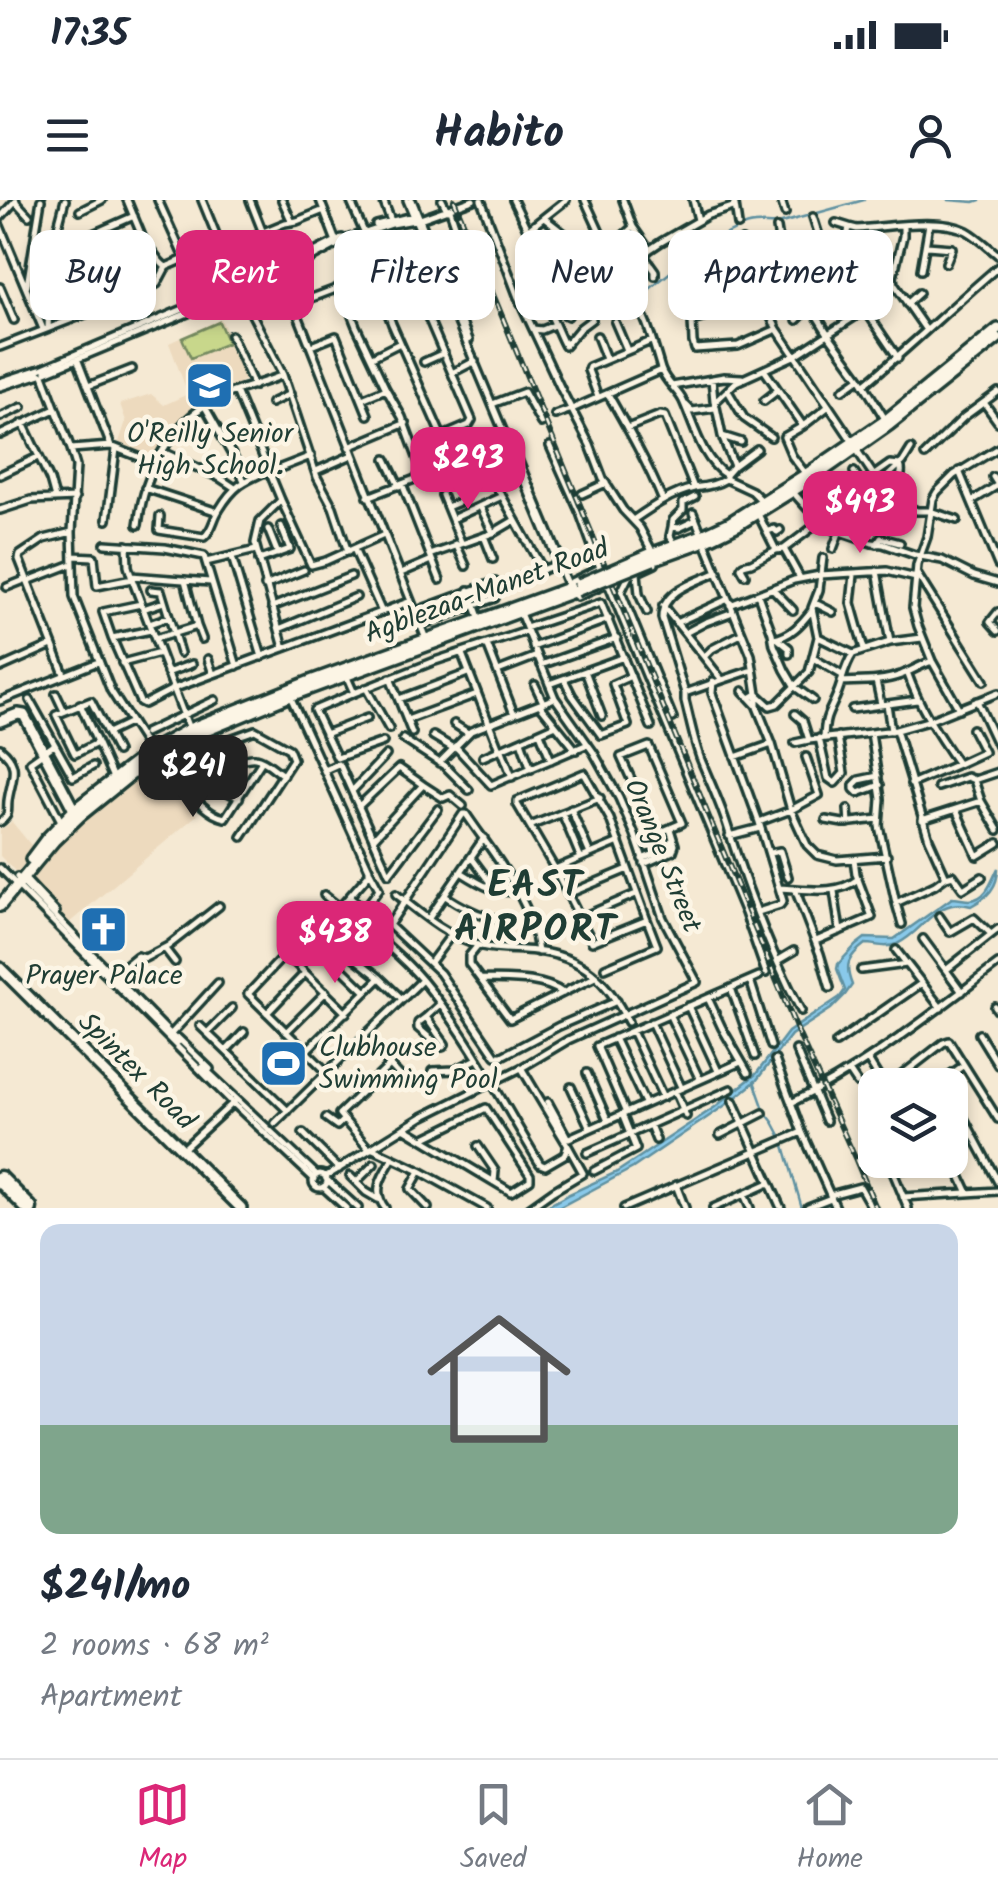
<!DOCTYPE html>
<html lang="en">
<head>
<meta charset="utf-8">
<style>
	body { margin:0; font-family:Kalam,sans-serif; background:#f6f6f7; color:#1f2937; height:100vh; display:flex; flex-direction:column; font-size:38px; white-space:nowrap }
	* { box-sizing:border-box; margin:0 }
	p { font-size:32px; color:#747a83 }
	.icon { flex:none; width:55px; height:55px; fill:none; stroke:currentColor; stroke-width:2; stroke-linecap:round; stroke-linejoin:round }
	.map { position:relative; height:1008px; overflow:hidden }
	.drawer { display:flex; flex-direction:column; background:#fff; flex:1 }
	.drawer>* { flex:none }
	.top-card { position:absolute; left:30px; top:30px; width:940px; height:90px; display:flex; gap:20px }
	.controls { position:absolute; left:858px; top:868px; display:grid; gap:20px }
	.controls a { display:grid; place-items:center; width:110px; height:110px; border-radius:20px; background:#fff; box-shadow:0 5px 15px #0003; font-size:50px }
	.price { position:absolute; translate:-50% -85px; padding:0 22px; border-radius:20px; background:#db2777; color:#fff; font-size:32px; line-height:65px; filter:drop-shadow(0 2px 5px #0008) }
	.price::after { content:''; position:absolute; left:50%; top:60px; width:30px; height:22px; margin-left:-15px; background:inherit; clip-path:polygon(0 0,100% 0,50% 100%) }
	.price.current { background:#222; color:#fff }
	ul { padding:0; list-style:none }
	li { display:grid; align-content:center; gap:20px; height:530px; padding:0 40px }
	li span { display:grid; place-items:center; height:310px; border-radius:20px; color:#555 }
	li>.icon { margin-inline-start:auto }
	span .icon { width:180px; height:180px; fill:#fffc; stroke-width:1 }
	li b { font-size:42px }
	.pill { padding:0 35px; border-radius:20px; background:#fff; box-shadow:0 5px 15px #0003; font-size:35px; line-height:90px }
	.pill.current { background:#db2777; color:#fff }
	.status { display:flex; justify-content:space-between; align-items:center; height:70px; padding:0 50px; background:#fff; direction:ltr }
	.status svg { height:28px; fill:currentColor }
	header { display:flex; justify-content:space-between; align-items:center; height:130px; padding:0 40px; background:#fff; font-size:45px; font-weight:700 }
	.tabs { display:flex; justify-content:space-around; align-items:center; height:140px; border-top:2px solid #e0e1e3; background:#fff; font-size:28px; color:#747a83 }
	.tabs a { display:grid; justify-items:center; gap:5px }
	.tabs .current { color:#db2777 }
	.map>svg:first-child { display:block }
	.built { fill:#eddabe }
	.green { fill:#c8d78b; stroke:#748a60; stroke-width:2.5 }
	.water { fill:#89c9ea; stroke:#5f91a1; stroke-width:2.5 }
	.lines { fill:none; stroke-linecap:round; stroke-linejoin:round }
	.stream { stroke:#5f91a1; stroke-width:2.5 }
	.street-casing { stroke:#1f3d34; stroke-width:12 }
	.secondary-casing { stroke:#1f3d34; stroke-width:16 }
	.highway-casing { stroke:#1f3d34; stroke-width:21 }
	.street { stroke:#fcf5e5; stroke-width:5 }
	.secondary { stroke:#fcf5e5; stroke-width:9 }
	.highway { stroke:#fcf5e5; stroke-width:14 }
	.rail-casing { stroke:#1f3d34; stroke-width:6 }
	.rail { stroke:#fcf5e5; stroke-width:2.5; stroke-dasharray:8; stroke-linecap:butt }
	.secondary-bridge-casing { stroke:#1f3d34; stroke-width:16; stroke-linecap:butt }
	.secondary-bridge { stroke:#fcf5e5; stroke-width:9 }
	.labels { text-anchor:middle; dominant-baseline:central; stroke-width:9; stroke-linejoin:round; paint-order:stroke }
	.poi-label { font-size:28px; fill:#1f3d34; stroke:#fcf5e5 }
	.street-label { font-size:28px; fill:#1f3d34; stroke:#fcf5e5 }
	.district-label { font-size:38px; font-weight:bold; letter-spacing:2.5px; fill:#1f3d34; stroke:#fcf5e5 }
</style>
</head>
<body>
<div class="status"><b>17:35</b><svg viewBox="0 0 49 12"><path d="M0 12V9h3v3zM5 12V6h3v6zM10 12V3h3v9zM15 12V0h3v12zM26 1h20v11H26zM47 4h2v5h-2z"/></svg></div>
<header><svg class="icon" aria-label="menu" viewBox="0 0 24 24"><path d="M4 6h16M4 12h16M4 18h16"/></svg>Habito<svg class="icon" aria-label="person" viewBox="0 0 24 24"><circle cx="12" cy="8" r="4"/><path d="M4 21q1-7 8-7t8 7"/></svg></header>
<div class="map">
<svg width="998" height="1008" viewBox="0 0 998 1008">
	<rect width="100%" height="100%" fill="#f5e9d3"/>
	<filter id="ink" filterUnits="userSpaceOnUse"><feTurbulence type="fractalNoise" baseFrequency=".01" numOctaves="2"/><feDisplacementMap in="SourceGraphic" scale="20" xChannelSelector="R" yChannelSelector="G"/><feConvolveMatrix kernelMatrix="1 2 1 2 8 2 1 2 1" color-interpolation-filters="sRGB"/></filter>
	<g filter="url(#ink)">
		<path class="built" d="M451,0H455L609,369L606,371Z
			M221,119L248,178L200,206L176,230L157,256L152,259L117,248L126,221L120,204L151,194L164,205L188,194L169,143Z
			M156,559L162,572L187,607L197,615L69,723L27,680L41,661L79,620Z
			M12,622L35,650L17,673L0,656V630Z"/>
		<path class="green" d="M219,122L228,143L191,158L182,138Z"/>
		<path class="water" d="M998,668C998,687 988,697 971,706C936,696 924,732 897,744C885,749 876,744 865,744C848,757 844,765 852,785L845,795L831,809L791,835L756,881L730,902L633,968L558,1008H544L569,994L617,972L715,907L756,874L788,832L840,797L845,790L837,769L838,764L856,745L865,738L894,739L952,698C958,698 964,700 970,700C987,699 992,680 998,668Z"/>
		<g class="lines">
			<path class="stream" d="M948,0L974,2L980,0
				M536,78C555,92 586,121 611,115C623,112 651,88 662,79C680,64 732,25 755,24C763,23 770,25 778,24L864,0
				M754,881L765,912L773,922L781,937
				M783,942L802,1008"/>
			<defs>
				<path id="street" d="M127,0L146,46
					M158,0L203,100L201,102
					M202,0L237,86
					M250,0L263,33
					M282,0L292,22
					M320,0L335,39
					M350,0L363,30
					M383,0L391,21
					M407,0L567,384L572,393L577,397L605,385L609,386L745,713L766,773
					M412,0L469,140
					M442,0L447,10
					M481,0L518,97L561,189L590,245L603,279L623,310L640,328L653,353
					M513,0L538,52L588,88L607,95L625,82L630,70L649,50L661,42L708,15L733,7L736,0
					M585,0L607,48
					M623,0L633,27L649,50
					M693,0L698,20
					M781,0L785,13
					M15,1L29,16
					M735,5L738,25
					M450,10L463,49L473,61
					M80,11L102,0
					M134,16L77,41L68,69V87L73,89L125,70L154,56
					M813,17L827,61L830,65L843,69
					M0,18L16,0
					M544,18L575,42L598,55L621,40L624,35L633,27
					M836,23L849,27
					M376,25L413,16
					M0,26L43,129
					M903,26V36L893,77L894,84L926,130
					M777,28L782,60L828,134L860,178L885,219
					M528,30L566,0
					M347,39L363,75
					M742,41L748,70
					M927,46L952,48L946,63
					M222,49L285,23L297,21L324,10
					M645,57L655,71V76
					M112,60L146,46C155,51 156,61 166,67
					M408,60L428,51
					M843,63L860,64
					M566,66L578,44
					M921,70L929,24
					M281,72L426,439
					M735,74L747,105
					M370,75L375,79L392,124L454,264
					M625,82C644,110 652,138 661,169C665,182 678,190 683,201C694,225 702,260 726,275V279
					M340,85L356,126L386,189L402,217L424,276
					M27,86L41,0
					M0,87L14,120
					M240,91L283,175L317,277L333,307L348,352
					M805,95L835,66
					M518,97L534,93C551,107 555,128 565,146L580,128L592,119
					M858,99L863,87
					M907,104L919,93
					M294,105C314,96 337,90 356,80C371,72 391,59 408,59L427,115L472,220L469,225L443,236
					M548,108H553L568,116
					M429,118L452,109
					M797,120L810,107
					M692,121L747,105L764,104L777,129L853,242
					M615,122L627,150
					M48,128L49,104L58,49L56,34L65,0
					M533,129L542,130L554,125
					M777,129L738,146L695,149L693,142L692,121L683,99C702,77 753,69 782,60
					M231,135L254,186
					M597,136L606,159
					M311,146L336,136L368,215
					M0,147L135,95L157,84L166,67L187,58
					M372,157L400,143
					M898,158L858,99L844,83L842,66L849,27L857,29C888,27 940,17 967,31C978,37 988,47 998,55
					M78,161L111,246
					M424,162L444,153
					M43,168L295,62L342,38
					M765,171L803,226
					M46,172L282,74L347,39L392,24L420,19L473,0
					M452,173L475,161
					M43,175L71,249L76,266L72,332L74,397L111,491L150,552
					M712,179L714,201
					M0,182L40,169
					M864,185C910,147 952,106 998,67
					M88,186L132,169
					M672,186L724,177L742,178
					M0,187L40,174
					M843,190L860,178
					M236,191L281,300L311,365L326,361L384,335
					M728,191L744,218L771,237
					M608,194C628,229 648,264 663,301
					M598,197L588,170L589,167L651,141
					M362,199L386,189
					M764,201L778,190
					M271,203L290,194
					M495,203L524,192L541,223
					M985,204L998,222
					M204,205L235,260L244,281
					M686,205L692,211L715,208
					M555,215L572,209L661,170
					M0,217L22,207
					M23,223L50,280L55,298
					M627,228L660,215L665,216L694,288
					M0,235L55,209
					M722,236L741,242
					M509,238L557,352
					M550,246L580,313L600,368L569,383
					M349,247L406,223
					M71,249L111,246L154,263
					M856,249L874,276
					M163,252L220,278L235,288
					M925,255L964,217L998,192
					M475,257L502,296L543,370
					M386,259L399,286
					M734,266L722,236L715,202L736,182L796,155L865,110
					M316,271L352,255
					M959,271L998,365
					M270,272L311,256
					M854,272L862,284
					M805,273L792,256L784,237L803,226L829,206
					M0,275L38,257
					M726,275L734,266L757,249
					M889,275L903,262L911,249
					M403,286L440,380
					M145,288L218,312
					M498,290L510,277
					M792,291L808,309L834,330L872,343L883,344L915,355L942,360L974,376L998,383
					M866,292L885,296L917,311H930L957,320
					M582,294L606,283
					M442,295L461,342
					M846,295L890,264L900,265
					M886,296C894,288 905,277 900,265
					M368,297L475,256L507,241
					M281,300L260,321L255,343L284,448
					M972,301L998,285L993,277
					M480,306L493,333
					M447,307L464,300
					M0,310L31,300L75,298
					M693,313L751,455L757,494V507L772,544L791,610L807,645L817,655L837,660L887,656
					M758,314L776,350L784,349L800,378
					M160,316L159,330L204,337C213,330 213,319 219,310C234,285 244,281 269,270
					M452,319L502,296
					M107,320L116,249
					M633,320C652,307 672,293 694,288C706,286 714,286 726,279L752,291L762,301
					M138,325C144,274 170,222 218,198C239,188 262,184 283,175
					M672,327L673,320L683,310V303L695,297
					M268,329L278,354
					M768,331L774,329L777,332L780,330
					M484,336L493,359
					M105,344L165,348L204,356L237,466
					M456,344L466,366
					M877,344L881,338L900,343
					M127,345L128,366L132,379L189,529
					M675,345L670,336L672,327L679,328L696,320
					M354,349L381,410
					M784,349L821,321
					M833,349L839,333
					M430,355L493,333L515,320
					M73,356L94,357L97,386L132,379
					M232,357L262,457
					M823,358L819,390L812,408L818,437L853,454L890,442L877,371
					M655,359V364L629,376L621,392L673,518
					M259,360L290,349L281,326
					M206,362L256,350
					M401,373L432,360
					M637,373L639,394L647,412
					M917,374L984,481
					M745,375L741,368L743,365L751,363L776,350
					M854,375L851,403L864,449
					M131,376L210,382
					M28,381L72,364
					M509,382L558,364
					M265,386L304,370
					M7,387L27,379
					M773,389L793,410
					M151,390L161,391L180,453
					M469,390L480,420
					M758,395L772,433L774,445L785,470L795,487L813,500
					M815,403L833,412
					M141,404L103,412L112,438L140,502L144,504L173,489L411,401
					M730,405L794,380L820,375L887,371L916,378
					M663,406L704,457
					M272,407L351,376
					M143,409L164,402
					M422,409L495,382
					M998,412L990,422L998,431
					M426,423L495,398
					M676,423L728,399
					M149,424L169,417
					M197,426L202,439
					M526,428L601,403L651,526
					M279,429L356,397
					M685,433L706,422L733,412
					M741,434L712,449L704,457L722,480L685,493V501C690,520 694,542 701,560C710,582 720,603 727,625C747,689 770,752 801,811
					M112,438L151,430
					M155,439L197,426L185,380
					M773,439C790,437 802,423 812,410
					M778,439L789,448V454
					M890,442L922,438
					M488,447L514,514
					M533,447L609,419
					M462,454L499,549
					M813,458L842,475
					M208,459L213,474
					M122,463L160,453
					M541,465L617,438
					M0,468L52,445
					M498,471L537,456
					M585,471L602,516
					M907,472C919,506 937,534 958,564L984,552L972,529
					M167,473L192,464
					M64,474L19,359L20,355L44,339L72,332
					M346,475L354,493L314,510L337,558L383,542
					M390,478L412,533
					M564,479L572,495L601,535L628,525L613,484L631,476
					M722,480L752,470
					M713,481L712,493L759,622L783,701L780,705L758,712
					M876,481L881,504
					M841,482C861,481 882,482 901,475C911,471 921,465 932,461
					M549,484L624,457
					M535,485L543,502
					M366,488L389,529
					M743,491L756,505
					M354,493L435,461L527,431
					M685,493L662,418C662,390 696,382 718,372
					M56,494L64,511
					M290,496L369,669V674L342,705
					M750,498L757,494L770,506L777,504L809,472L818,437
					M399,499L468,473
					M30,500L73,577L93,566
					M0,501L98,462
					M977,501L998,546
					M80,504L113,578
					M887,504L891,531
					M540,505L576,550
					M852,509L917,500
					M959,509L932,461L918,426L913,408L917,365L927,337L933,299L937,292L954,275L998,248
					M795,514L803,521L809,540
					M407,520L477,494
					M454,524L468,533
					M896,530L929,639L946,677L953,675L963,689L982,677
					M108,533L131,522
					M145,533L215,500
					M540,533L551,560
					M871,533L881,599L879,626L896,703L935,685L946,677
					M325,534L367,518
					M200,535L215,571
					M433,536L453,548
					M819,538L828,578L835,583L844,573L838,536
					M824,538C825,513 830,513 838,492C843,479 844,467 853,454
					M403,539L446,567L469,590
					M521,541L531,569
					M97,543L75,554L56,515L91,501L117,552
					M795,543L809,540L896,530L928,521L998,493
					M54,545L30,562L61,621
					M455,546L491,585L588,544
					M649,546L682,623L656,634L621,557Z
					M0,548C22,566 11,578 8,601C7,612 10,615 0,622
					M501,548L512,577
					M483,557L556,525
					M735,557L772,544
					M262,561L225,618C209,615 194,599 186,586C197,578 241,556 255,558C265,559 275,570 283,575
					M439,563L471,531L555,498
					M325,570L338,564L340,565L389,674L438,609
					M164,572L206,548L255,530L289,549L293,559L242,637
					M205,576L216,586L239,598
					M878,576L859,580L854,585V589L858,593L880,585
					M974,580L998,572
					M911,584L958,564
					M938,587L967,577L974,580L981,601L998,630
					M352,591L386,555
					M359,606L399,568L423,585
					M571,609L590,654
					M848,609L849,623
					M956,610L977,656L998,643
					M562,613L580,656
					M826,620L843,623L879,619
					M922,620L981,601
					M759,622L791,610L819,595L806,557
					M530,626L600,598
					M729,636L760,628
					M373,639L423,585L443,598L450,595L463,606
					M770,653L780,651L788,677
					M471,657L494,688
					M642,659L671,647V641
					M644,664L673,651L675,645L670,629
					M0,668L233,903L314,979
					M555,669L619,642
					M461,672C480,684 495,694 518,691
					M17,677L178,842
					M24,678L56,712
					M780,688C806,689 837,696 858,679
					M795,689L820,754L830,788
					M834,691L840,731
					M396,694C421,714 449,738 481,746C499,750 516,749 535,751C582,756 608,781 628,822
					M568,694L628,669
					M324,695C357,722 395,748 423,781C469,837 503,903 540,964L545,966L564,955L568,946L522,869
					M445,696C476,716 494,722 531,720
					M349,697L365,709
					M896,703L902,724
					M360,715L379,689L370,672
					M321,716L248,794L327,872
					M939,716L950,732L974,718L991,734
					M429,718L484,638
					M580,718L636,694
					M313,725L380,778L402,799
					M923,739L962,792
					M816,741L872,717L856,674L854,659
					M478,745L469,756V764L510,819L595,777
					M165,749L175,762
					M896,750L941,808
					M538,752C532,698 495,657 466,614H463L389,725L440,773L496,856H502L559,826L617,801
					M286,754L346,813
					M327,754L366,792
					M777,761L794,751
					M431,762L451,735
					M605,768L657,746L647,720L592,742L555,669L517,604V601L584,573L610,619L647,720
					M861,770L907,764
					M946,770L998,729
					M115,774L137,756L145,758L168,746L219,706
					M480,779C506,780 541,777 563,793
					M750,780L771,846
					M731,788L755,856
					M708,798L722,828L748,873
					M688,806L718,871
					M995,807L998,811
					M267,813L305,773
					M669,814L700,880
					M426,817L418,823V828L440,847H443L445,844L426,817L440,804
					M651,822L681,887
					M200,826L288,911
					M632,831L663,897
					M286,832L326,792
					M172,833L218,783
					M207,833L232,808
					M979,834L998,865
					M178,838L210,869
					M614,838L645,903
					M836,843L922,783
					M796,850L826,921
					M226,851L244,832
					M306,851L380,778
					M775,860L802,932L836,1008
					M868,860L879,878
					M390,865L403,879
					M203,867L317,975
					M432,871L455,870L477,859
					M849,871L857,883
					M587,873L608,921
					M889,885L943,843L949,841L998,919
					M936,885L964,865
					M571,887L590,928
					M675,891L686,916
					M950,892L998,982
					M875,895L864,905L875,931
					M733,901L781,1008
					M548,902L567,937L569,938L741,862
					M791,903C866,867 931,814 998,764
					M626,913L597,846L759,776
					M326,918L337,926L343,920
					M275,923L422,780
					M650,925L656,940
					M404,928L511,992L530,980V975L486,908L423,939
					M303,933L339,969
					M720,935L763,913
					M478,946L495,971L494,982
					M371,948L420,971L487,1008
					M369,949L339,914L390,865L376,850
					M182,950L235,901
					M587,953L731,889
					M950,954L968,993
					M888,960L908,1008
					M892,970L956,966
					M420,971L410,989L428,1008
					M594,971L636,949L622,914
					M313 981a7 7 0 1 1 14 0a7 7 0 1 1-14 0Z
					M350,976L366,992L378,999
					M325,977L422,917L521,868L568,840L697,782L663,718L635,635L619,598L594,553L555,498L520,413
					M326,979L358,1008
					M356,982L374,964
					M676,985L685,1008
					M323,987L346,1008
					M744,994L750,1008
					M830,995L860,987L872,1008
					M903,997L998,991
					M808,1007L831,998
					M385,1008C371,990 383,975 393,958
					M529,1008L553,991L583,973L568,946
					M624,1008L802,932
					M713,1008L769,983"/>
				<path id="secondary" d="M650,354L702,335L730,322L814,269L886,220L998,129
					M658,358L705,341L738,325L812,279L889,225L998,138
					M0,521L18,514L24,515L74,610
					M31,659L46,639L76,608L150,551L189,529L313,480L571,387
					M0,706L54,641L80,616L153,557L174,544L290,496L576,391
					M0,768L241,1008"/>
				<path id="highway" d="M0,979L29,1008"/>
			</defs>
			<use href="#street" class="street-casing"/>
			<use href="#secondary" class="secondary-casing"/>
			<use href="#highway" class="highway-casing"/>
			<use href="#street" class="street"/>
			<use href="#secondary" class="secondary"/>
			<use href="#highway" class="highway"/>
			<defs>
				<path id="rail" d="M454,0L799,835L856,960L876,1008"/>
			</defs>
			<use href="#rail" class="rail-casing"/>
			<use href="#rail" class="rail"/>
			<defs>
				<path id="secondary-bridge" d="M579,384L650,354
					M576,391L653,360"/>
			</defs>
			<use href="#secondary-bridge" class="secondary-bridge-casing"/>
			<use href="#secondary-bridge" class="secondary-bridge"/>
		</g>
	</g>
	<defs>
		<symbol id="school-square" viewBox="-11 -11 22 22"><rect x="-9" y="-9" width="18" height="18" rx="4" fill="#1f6fb2" stroke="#fcf5e5"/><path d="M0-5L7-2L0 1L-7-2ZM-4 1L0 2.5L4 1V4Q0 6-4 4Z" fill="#fff"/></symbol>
		<symbol id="church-square" viewBox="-11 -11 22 22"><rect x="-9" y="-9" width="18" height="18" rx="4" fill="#1f6fb2" stroke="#fcf5e5"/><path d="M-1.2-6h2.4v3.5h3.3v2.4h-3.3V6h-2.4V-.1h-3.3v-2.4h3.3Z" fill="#fff"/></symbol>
		<symbol id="stadium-square" viewBox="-11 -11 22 22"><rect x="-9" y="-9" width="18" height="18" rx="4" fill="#1f6fb2" stroke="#fcf5e5"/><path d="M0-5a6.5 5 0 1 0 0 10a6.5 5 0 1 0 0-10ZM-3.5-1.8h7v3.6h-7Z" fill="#fff"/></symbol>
	</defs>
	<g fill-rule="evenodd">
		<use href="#school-square" x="182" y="158" width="55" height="55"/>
		<use href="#church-square" x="76" y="702" width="55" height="55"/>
		<use href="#stadium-square" x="256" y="836" width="55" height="55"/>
	</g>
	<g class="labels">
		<g class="poi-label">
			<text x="210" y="234">O'Reilly Senior<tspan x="210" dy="32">High School.</tspan></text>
			<text x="104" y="776">Prayer Palace</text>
			<text x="319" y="848" text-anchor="start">Clubhouse<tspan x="319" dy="32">Swimming Pool</tspan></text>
		</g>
		<g class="street-label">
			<text transform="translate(487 392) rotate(-20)">Agblezaa-Manet Road</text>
			<text transform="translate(662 656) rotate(68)">Orange Street</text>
			<text transform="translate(136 872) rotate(45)">Spintex Road</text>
		</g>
		<g class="district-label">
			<text x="536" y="687">EAST<tspan x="536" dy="44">AIRPORT</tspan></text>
		</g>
	</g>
</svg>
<div class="controls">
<a><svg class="icon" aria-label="layers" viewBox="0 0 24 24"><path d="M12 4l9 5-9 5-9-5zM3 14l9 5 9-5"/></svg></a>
</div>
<b class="price" style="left:468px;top:312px">$293</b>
<b class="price" style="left:860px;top:356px">$493</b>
<b class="price current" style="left:193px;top:620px">$241</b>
<b class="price" style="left:335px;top:786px">$438</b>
<div class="top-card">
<a class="pill">Buy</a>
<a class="pill current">Rent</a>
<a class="pill">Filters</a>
<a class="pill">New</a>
<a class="pill">Apartment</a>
</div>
</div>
<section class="drawer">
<ul>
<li><span style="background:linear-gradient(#c9d6e8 65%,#7fa58c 0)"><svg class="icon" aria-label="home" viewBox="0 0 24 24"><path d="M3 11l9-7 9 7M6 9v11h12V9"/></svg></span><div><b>$241/mo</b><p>2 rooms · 68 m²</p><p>Apartment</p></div></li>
</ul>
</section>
<nav class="tabs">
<a class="current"><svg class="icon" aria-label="map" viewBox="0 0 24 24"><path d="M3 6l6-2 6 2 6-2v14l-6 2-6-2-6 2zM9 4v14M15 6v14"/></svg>Map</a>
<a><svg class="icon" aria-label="saved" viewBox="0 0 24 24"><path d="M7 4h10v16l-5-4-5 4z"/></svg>Saved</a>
<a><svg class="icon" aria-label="home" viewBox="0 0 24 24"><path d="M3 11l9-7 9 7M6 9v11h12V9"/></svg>Home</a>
</nav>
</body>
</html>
